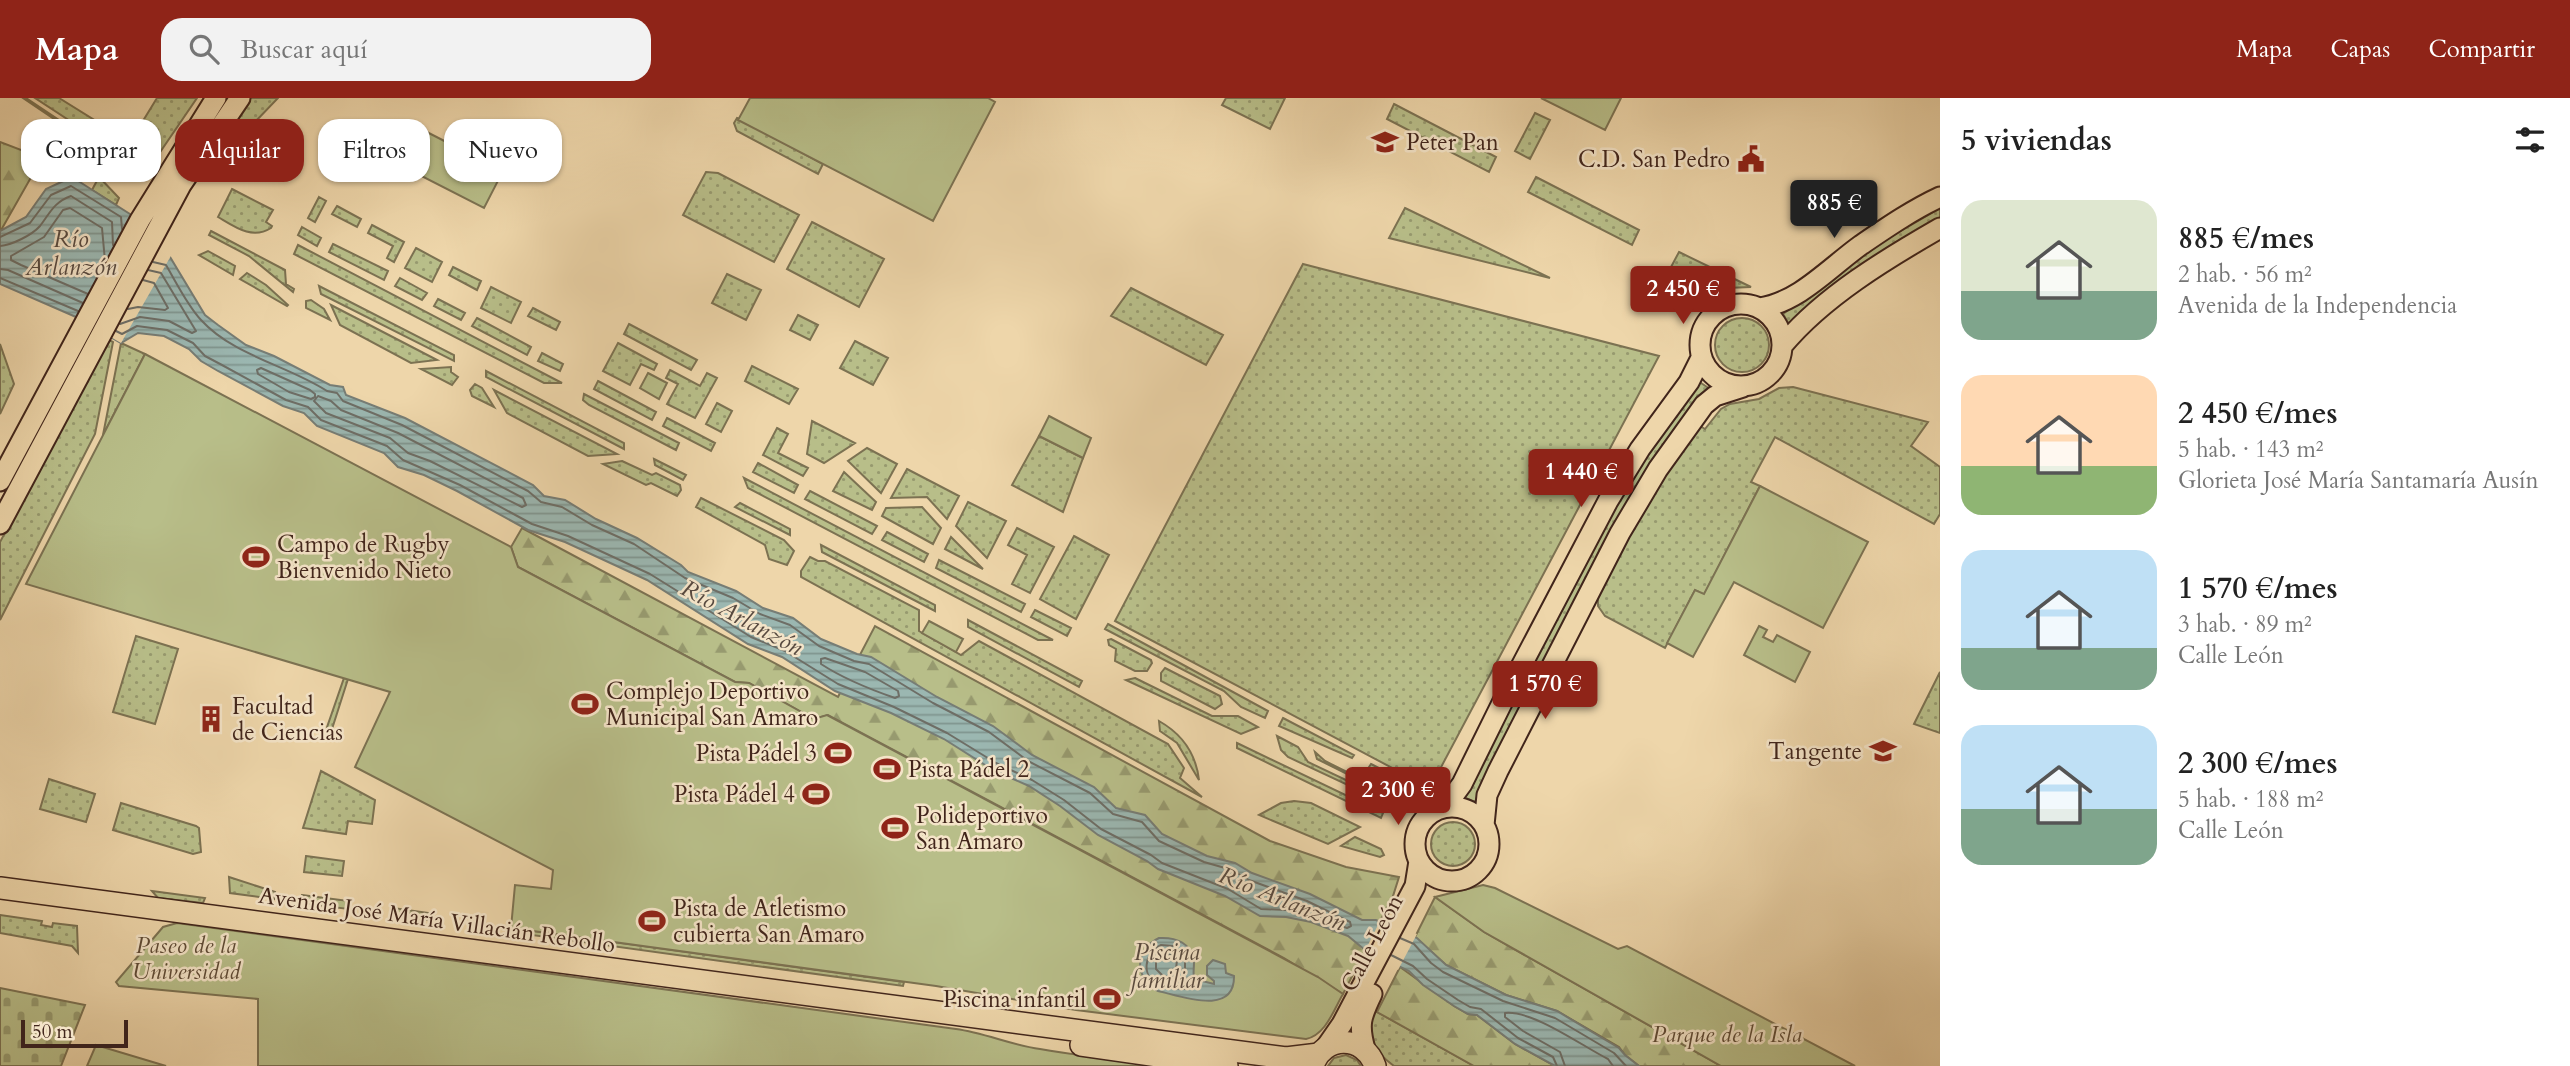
<!DOCTYPE html>
<html lang="es">
<head>
<meta charset="utf-8">
<style>
	body { margin:0; font-family:Cardo,serif; background:#f2f2f2; color:#222; height:100vh; display:flex; flex-direction:column; font-size:26px; white-space:nowrap }
	* { box-sizing:border-box; margin:0 }
	p { font-size:23px; color:#767676 }
	.icon { flex:none; width:38px; height:38px; fill:none; stroke:currentColor; stroke-width:2; stroke-linecap:round; stroke-linejoin:round }
	.map { position:relative; flex:1; overflow:hidden }
	.drawer { display:flex; flex-direction:column; background:#fff; width:630px }
	.drawer>* { flex:none }
	.banner { position:absolute; left:21px; top:21px; width:665px; height:63px; display:flex; gap:14px }
	.scale { position:absolute; left:21px; bottom:18px; width:107px; box-sizing:border-box; padding-left:7px; border:4px solid #41251b; border-top:0; font-size:19px; line-height:24px; white-space:nowrap; color:#41251b; -webkit-text-stroke:5px #f4e4c8; paint-order:stroke }
	.price { position:absolute; translate:-50% -60px; padding:0 16px; border-radius:7px; background:#8f2418; color:#fff; font-size:23px; line-height:46px; filter:drop-shadow(0 2px 4px #0008) }
	.price::after { content:''; position:absolute; left:50%; top:42px; width:21px; height:16px; margin-left:-10px; background:inherit; clip-path:polygon(0 0,100% 0,50% 100%) }
	.price.active { background:#222; color:#fff }
	ul { padding:0; list-style:none }
	li { display:flex; align-items:center; gap:21px; height:175px; padding:0 21px }
	li span { display:grid; place-items:center; flex:none; width:196px; height:140px; border-radius:21px; color:#555 }
	li>.icon { margin-inline-start:auto }
	span .icon { width:84px; height:84px; fill:#fffc; stroke-width:1 }
	li b { font-size:30px }
	h2 { display:flex; justify-content:space-between; align-items:center; height:84px; padding:0 21px; font-size:30px }
	.tag { padding:0 24px; border-radius:21px; background:#fff; box-shadow:0 2px 5px #0004; font-size:24px; line-height:63px }
	.tag.active { background:#8f2418; color:#fff }
	header { display:flex; align-items:center; gap:42px; box-sizing:border-box; height:98px; padding:0 35px; background:#8f2418; color:#fff }
	header strong { font-size:33px }
	nav { display:flex; gap:38px; margin-inline-start:auto; font-size:24px }
	.search { width:490px; height:63px; background:#f2f2f2; display:flex; align-items:center; gap:18px; box-sizing:border-box; padding:0 24px; border-radius:21px; color:#767676; font-size:26px }
	main { display:flex; flex:1; min-height:0 }
	.map>svg:first-child { display:block }
	.grass { fill:url(#grass-dots); stroke:#7c7252; stroke-width:2 }
	.forest { fill:url(#forest-firs); stroke:#7c7252; stroke-width:2 }
	.cemetery { fill:url(#cemetery-stones); stroke:#7c7252; stroke-width:2 }
	.park { fill:#b8be89; stroke:#7c7252; stroke-width:2 }
	.water { fill:url(#water-rules); stroke:#777d75; stroke-width:2 }
	.pier { fill:#eed6aa }
	.lines { fill:none; stroke-linecap:round; stroke-linejoin:round }
	.shore { stroke:#6e6e66; stroke-width:2 }
	.major-casing { stroke:#41251b; stroke-width:23 }
	.highway-casing { stroke:#41251b; stroke-width:24 }
	.major { stroke:#eed6aa; stroke-width:19 }
	.highway { stroke:#eed6aa; stroke-width:21 }
	.labels { text-anchor:middle; dominant-baseline:central; stroke-width:5; stroke-linejoin:round; paint-order:stroke }
	.poi-label { font-size:23px; fill:#41251b; stroke:#f4e4c8; text-anchor:start }
	.street-label { font-size:23px; fill:#41251b; stroke:#f4e4c8 }
	.park-label { font-size:23px; font-style:italic; fill:#5f4b36; stroke:#f4e4c8 }
	.water-label { font-size:24px; font-style:italic; fill:#584a40; stroke:#f4e4c8 }
</style>
</head>
<body>
<header>
<strong>Mapa</strong>
<div class="search"><svg class="icon" aria-label="search" viewBox="0 0 24 24"><circle cx="10" cy="10" r="6"/><path d="M15 15l6 6"/></svg>Buscar aquí</div>
<nav><a>Mapa</a><a>Capas</a><a>Compartir</a></nav>
</header>
<main>
<div class="map">
<svg width="1940" height="968" viewBox="0 0 1940 968">
	<defs>
		<pattern id="grass-dots" width="8" height="8" patternUnits="userSpaceOnUse" patternTransform="scale(1.75)"><rect width="8" height="8" fill="#b8be89"/><path d="M2 2h.1M6 6h.1" fill="none" stroke="#979a6f" stroke-width="1.8" stroke-linecap="round"/></pattern>
		<pattern id="forest-firs" width="22" height="20" patternUnits="userSpaceOnUse" patternTransform="scale(1.75)"><rect width="22" height="20" fill="#b8be89"/><path d="M5 1l3.5 6h-7zM16 11l3.5 6h-7z" fill="#979a6f"/></pattern>
		<pattern id="cemetery-stones" width="16" height="16" patternUnits="userSpaceOnUse" patternTransform="scale(1.75)"><rect width="16" height="16" fill="#b8be89"/><path d="M2 7V4a2 2 0 0 1 4 0v3zM10 15v-3a2 2 0 0 1 4 0v3z" fill="#979a6f"/></pattern>
		<pattern id="water-rules" width="6" height="5" patternUnits="userSpaceOnUse" patternTransform="scale(1.75)"><rect width="6" height="5" fill="#9bb7b1"/><path d="M0 2.5h6" fill="none" stroke="#80958f"/></pattern>
	</defs>
	<rect width="100%" height="100%" fill="#eed6aa"/>
	<filter id="stains"><feTurbulence type="fractalNoise" baseFrequency=".00286" numOctaves="4"/><feColorMatrix values="0 0 0 0 .2 0 0 0 0 .09 0 0 0 0 .02 0 0 0 .5 -.17"/></filter>
	<radialGradient id="worn" r=".72"><stop offset=".6" stop-color="#630" stop-opacity="0"/><stop offset="1" stop-color="#630" stop-opacity=".3"/></radialGradient>
	<path class="grass" d="M23,0H26L98,48L97,50Z
		M35,0H59L130,44L157,0H197L152,66L126,52L122,57Z
		M249,0H278L254,25L221,77L209,71L234,34L229,30Z
		M1226,0H1285L1270,31L1222,7Z
		M1394,6L1496,59L1489,74L1387,21Z
		M1535,15L1550,22L1530,61L1515,53Z
		M737,20L823,66L818,76L737,33L734,25Z
		M706,74L718,75L799,117L774,164L683,117Z
		M99,79L119,100L116,107L92,92Z
		M1536,79L1639,132L1632,147L1528,94Z
		M232,91L273,112L266,124L272,128L271,130C252,142 235,129 218,119Z
		M319,99L326,103L315,124L308,120Z
		M337,108L361,121L357,129L332,116Z
		M1405,110L1550,180L1389,140Z
		M1940,110V122L1857,174L1789,226L1783,216L1875,148Z
		M812,124L884,161L859,209L787,171Z
		M372,127L404,144L394,164L387,160L393,148L368,135Z
		M302,129L321,140L317,148L298,137Z
		M211,133L285,172L286,186L294,191L293,194L249,158L209,137Z
		M333,146L388,173L384,182L329,154Z
		M298,147L562,285H544L294,156Z
		M416,150L442,164L432,184L405,170Z
		M208,153L235,168L233,177L199,157Z
		M1679,154L1751,189L1726,190L1713,194L1692,209H1678L1654,201Z
		M1303,166L1659,258L1430,690L1115,523Z
		M453,169L481,183L477,192L449,177Z
		M247,175L266,187L288,207L287,208L240,181Z
		M727,176L761,192L746,222L712,205Z
		M400,180L427,195L422,202L395,188Z
		M319,188L454,257V263L321,196Z
		M491,189L521,204L511,225L481,210Z
		M1131,190L1223,237L1206,267L1111,218Z
		M438,201L465,215L461,222L434,208Z
		M311,202L324,211L330,222L306,210V203Z
		M331,207L437,262L411,265L340,227Z
		M533,210L560,224L556,232L528,218Z
		M798,217L818,227L810,242L790,232Z
		M477,220L531,249L527,257L472,228Z
		M1715 247a27 27 0 1 1 54 0a27 27 0 1 1-54 0Z
		M629,226L697,262L691,272L624,236Z
		M109,242L113,244L95,336L0,522V444Z
		M855,243L888,260L873,287L840,270Z
		M121,245L145,256L103,337Z
		M618,245L657,266L654,272L641,266L630,287L603,273Z
		M0,246L14,286L0,316Z
		M542,255L563,266L560,273L538,263Z
		M752,268L798,291L789,306L745,283Z
		M451,269V274L458,279L452,287L421,271Z
		M670,272L700,288L707,275L717,280L695,320L667,306L678,286L666,280Z
		M486,273L624,345V351L486,279Z
		M598,283L656,314L652,322L594,291Z
		M1698,283L1710,291L1584,486L1484,681L1475,704L1463,699L1576,481L1639,367Z
		M475,286L482,290L494,309L472,298L470,292Z
		M1793,289L1928,324L1911,348L1940,369V416L1934,426L1775,339L1751,384L1760,388L1704,497L1695,492L1665,550L1605,518L1598,508V493L1662,379L1700,328L1705,331L1721,311L1730,306L1759,301L1779,290Z
		M494,292L617,356L588,358L507,315Z
		M584,296L679,345L676,352L589,307L583,302Z
		M717,305L732,313L721,334L706,326Z
		M667,320L715,345L711,353L663,328Z
		M812,323L855,345L824,365L807,356Z
		M777,330L788,336L778,355L808,370L803,378L763,357Z
		M1039,338L1083,360L1063,414L1012,387Z
		M867,350L897,366L881,395L848,363Z
		M654,361L686,377L683,382L655,367Z
		M622,363L652,377L656,375L680,387L681,392L677,398L651,385L646,387L603,366Z
		M758,365L798,387L794,395L753,374Z
		M907,371L959,398L947,421L927,399L891,400Z
		M844,374L876,404L872,412L833,393Z
		M744,380L1053,542H1038L748,390Z
		M810,393L877,428L872,436L805,401Z
		M701,400L784,442L794,453L787,467L769,461L765,447L696,409Z
		M968,404L1006,423L987,460L956,428Z
		M740,405L790,431V437L735,409Z
		M922,409L941,430L933,446L882,418L886,410Z
		M1017,430L1054,449L1030,495L1012,486L1027,457L1008,447Z
		M887,434L928,456L924,464L882,442Z
		M1074,438L1109,457L1076,521L1040,501Z
		M951,439L983,471L945,451Z
		M821,447L935,507V513L822,454Z
		M810,459L818,463H825L919,512V533L961,557L979,543L1168,646L1184,670L1180,680L1202,699L801,479V473Z
		M939,462L1025,506L1021,514L936,470Z
		M1035,512L1071,530L1067,538L1031,519Z
		M968,522L1082,583L1079,589L968,529Z
		M1108,526L1268,613L1265,620L1241,609L1224,593L1105,531Z
		M136,538L178,551L155,626L113,614Z
		M1111,541L1151,562L1152,565L1147,573H1135L1115,563L1116,551L1109,547L1108,542Z
		M1165,570L1220,598L1222,606L1215,611L1161,583V575Z
		M1940,574V635L1914,626Z
		M344,580L348,581L332,631L340,635L338,643L324,638Z
		M1135,580L1212,618H1238L1258,629L1241,636L1126,582Z
		M1283,620L1354,657L1352,660L1279,628Z
		M1159,623C1182,636 1196,656 1199,682L1177,645L1160,633Z
		M1277,638L1298,649L1308,664L1369,693L1367,696L1288,659L1281,652Z
		M1237,645L1383,715L1381,720L1237,650Z
		M1315,654L1325,663L1359,680L1374,679L1391,687L1387,696L1317,661Z
		M1371,666L1433,698L1428,699L1369,669Z
		M321,673L375,702L372,726L348,723L346,736L303,730Z
		M49,681L95,696L86,724L40,711Z
		M1294,703L1311,705L1360,729L1328,746L1259,717L1281,705Z
		M121,705L196,728L199,730L201,754L193,756L113,732Z
		M1431 746a22 22 0 1 1 44 0a22 22 0 1 1-44 0Z
		M1355,739L1381,751L1384,757L1380,759L1341,748Z
		M306,758L344,763L342,778L304,774Z
		M229,779L275,794L274,801L230,795Z
		M152,793L205,800L203,805L158,800Z
		M302,797L349,803L348,811L301,805Z
		M393,810L429,815L428,822L392,817Z
		M0,817L42,823L41,827L52,829L53,825L77,828L78,855L72,848L0,835Z
		M511,830L904,884L903,888L510,834Z
		M1370,910L1474,968H1394C1370,951 1369,937 1370,910Z
		M1346,957L1357,962L1361,968H1328L1334,960Z"/>
	<path class="forest" d="M0,44L42,60L0,134Z
		M522,430L838,599L875,528L1270,743L1346,769L1399,779L1393,798L1343,896L1284,860L828,617L814,621L749,585L735,584L518,469L511,449Z
		M1435,799L1484,834L1721,968H1639L1625,957L1619,949L1557,913L1506,897L1446,867L1415,839Z
		M1400,869L1454,908L1468,916L1477,917L1515,946L1555,968H1474L1377,914Z"/>
	<path class="cemetery" d="M0,890L85,907L61,968H0Z"/>
	<path class="park" d="M750,0H988L995,4L933,123L738,22Z
		M1541,0H1621L1605,32Z
		M419,30L503,73L484,110L400,67Z
		M145,256L511,449L518,469L735,584L749,585L814,621L827,617L1318,879L1343,896C1334,911 1326,937 1306,941L1076,912L936,888L511,830L515,787L551,791L553,772L355,669L390,594L26,486Z
		M648,275L667,285L659,301L640,290Z
		M1049,318L1091,340L1083,360L1039,338Z
		M1760,388L1868,444L1823,530L1734,484L1693,559L1667,545L1695,492L1704,496Z
		M929,523L963,541L956,554L922,535Z
		M1759,528L1767,532L1763,539L1773,544L1777,537L1810,554L1795,584L1744,557Z
		M1483,787L1495,790L1618,851L1627,848L1855,968H1721L1484,834L1435,799Z
		M177,825L956,931C985,935 1011,947 1040,951C1081,958 1123,963 1164,968H258V901L119,888L116,884L163,829Z
		M96,947L166,968H87Z"/>
	<path class="water" d="M72,79L133,118L129,154L170,159L205,217L218,227L246,247L274,258L330,287L343,289L346,297L405,320L533,387L544,398L565,402L596,421L637,440L681,467L688,474L736,493L763,510L793,520L821,541L857,556L871,559L937,599L993,628L1032,657L1094,689L1116,710L1145,717L1162,736L1207,758L1235,765L1252,775L1310,796L1362,822H1376L1417,840L1446,867L1506,897L1557,913L1619,950L1625,957L1639,968H1555L1515,946L1477,917L1468,916L1454,908L1423,887L1409,873L1365,852L1348,838L1311,824L1286,819L1260,818L1225,798L1158,771L1147,763L1098,737L1060,708L1029,688L993,672L944,641L891,615L835,593L782,559L748,546L647,482L565,444L528,432L457,393L424,377L398,369L384,355L317,328L304,315L283,308L218,273L201,263L189,251L164,238L138,235L121,245L76,219L0,186V133L26,119L46,91Z
		M1159,840C1176,839 1192,845 1194,864C1194,870 1193,875 1194,881L1214,886V883L1207,877V868L1213,862L1225,866L1226,875L1234,878C1235,919 1181,898 1158,893C1134,880 1134,852 1159,840Z
		M1098 900a9 9 0 1 1 18 0a9 9 0 1 1-18 0Z"/>
	<path class="pier" d="M133,118V151L172,156L121,245L76,219Z
		M1381,821L1417,836L1398,872L1364,855Z"/>
	<g class="lines">
		<path class="shore" d="M0,139L30,125L51,97L71,88L121,119L122,131
			M0,148C12,147 32,137 40,128C50,115 54,104 71,98L112,124L113,147
			M0,171L8,172L83,205
			M0,180L78,213
			M88,196L21,167L11,162V158L44,139L63,112L70,110L102,130L105,163
			M128,211L138,209L165,212L168,210L154,185L143,182
			M120,226L140,219L169,223L192,235L196,233L161,175L148,172
			M116,233L122,236L137,228L167,232L193,245L205,258L222,267L286,302L308,309L321,322L387,348L403,362L460,387L532,426L568,438L650,476L751,539L785,553L838,586L894,609L947,635L996,665L1032,682L1064,702L1101,731L1151,757L1162,765L1228,791L1261,811L1287,812L1312,817L1347,830L1351,828L1350,824L1307,803L1249,782L1232,772L1204,764L1159,743L1142,724L1113,716L1090,695L1028,663L989,634L933,605L869,566L854,563L819,548L790,527L760,516L733,500L685,480L634,446L592,427L562,409L541,404L528,393L402,327L343,303L337,295L327,293C287,267 234,258 201,222C187,207 176,184 166,167L153,164
			M261,270L310,292L315,296V299L311,301L289,294L258,276L257,272Z
			M318,298L331,303L341,312L398,335L523,400L526,407L522,409L430,363L408,355L390,340L326,315L314,303Z
			M825,560L865,574L898,593L899,598L895,600C869,591 844,581 821,566V561Z
			M1400,840L1414,846L1431,865L1443,874L1503,903L1555,920L1614,955L1626,968
			M1161,847L1174,848L1185,858V879L1189,888L1188,891C1180,891 1168,890 1160,887C1140,879 1144,855 1161,847Z
			M1163,856L1171,857L1177,862L1175,880L1163,878L1156,871V862Z
			M1391,857L1413,868L1427,881L1458,902L1470,909L1481,911L1518,940L1553,959L1557,968
			M1565,968L1560,954L1523,933L1505,919V915C1533,912 1582,948 1608,961L1613,968"/>
		<defs>
			<path id="major" d="M1700 247a41 41 0 1 1 82 0a41 41 0 1 1-82 0Z
				M1760,210C1799,204 1829,170 1861,147C1886,130 1912,112 1940,99
				M1783,247C1823,199 1886,161 1940,130
				M0,383L140,122L216,0
				M0,426L181,87L240,0
				M1445,709L1462,686L1505,599L1608,403L1640,351L1689,284L1701,260
				M1415 746a37 37 0 1 1 74 0a37 37 0 1 1-74 0Z
				M1484,727L1487,697L1498,673L1620,435L1658,371L1704,307L1715,298L1743,289
				M1326,949L1342,926L1415,788L1419,763
				M1365,951C1358,926 1361,919 1372,896"/>
			<path id="highway" d="M0,790L1286,960L1319,956
				M1081,947L1227,968
				M1313,968C1323,936 1365,937 1375,968"/>
		</defs>
		<use href="#major" class="major-casing"/>
		<use href="#highway" class="highway-casing"/>
		<use href="#major" class="major"/>
		<use href="#highway" class="highway"/>
	</g>
	<defs>
		<symbol id="school-bare" viewBox="-9 -9 18 18"><path d="M0-5L7-2L0 1L-7-2ZM-4 1L0 2.5L4 1V4Q0 6-4 4Z" fill="#8f2418" stroke="#f4e4c8" stroke-width="2.5" paint-order="stroke"/></symbol>
		<symbol id="civic-bare" viewBox="-9 -9 18 18"><path d="M-.6-6.5H3V-4.5H.6V-3L4-1V1h2V6H-6V1h2V-1L-.6-3ZM-1.2 2.5V6h2.4V2.5Z" fill="#8f2418" stroke="#f4e4c8" stroke-width="2.5" paint-order="stroke"/></symbol>
		<symbol id="stadium-bare" viewBox="-9 -9 18 18"><path d="M0-5a6.5 5 0 1 0 0 10a6.5 5 0 1 0 0-10ZM-3.5-1.8h7v3.6h-7Z" fill="#8f2418" stroke="#f4e4c8" stroke-width="2.5" paint-order="stroke"/></symbol>
		<symbol id="building-bare" viewBox="-9 -9 18 18"><path d="M-4-6H4V6H1V3H-1V6H-4ZM-2.5-4.3h1.7v1.8h-1.7ZM.8-4.3h1.7v1.8H.8ZM-2.5-1h1.7V.8h-1.7ZM.8-1h1.7V.8H.8Z" fill="#8f2418" stroke="#f4e4c8" stroke-width="2.5" paint-order="stroke"/></symbol>
	</defs>
	<g fill-rule="evenodd">
		<use href="#school-bare" x="1366" y="25" width="38" height="38"/>
		<use href="#civic-bare" x="1732" y="42" width="38" height="38"/>
		<use href="#stadium-bare" x="237" y="440" width="38" height="38"/>
		<use href="#stadium-bare" x="566" y="587" width="38" height="38"/>
		<use href="#building-bare" x="192" y="602" width="38" height="38"/>
		<use href="#school-bare" x="1864" y="634" width="38" height="38"/>
		<use href="#stadium-bare" x="819" y="636" width="38" height="38"/>
		<use href="#stadium-bare" x="868" y="652" width="38" height="38"/>
		<use href="#stadium-bare" x="797" y="677" width="38" height="38"/>
		<use href="#stadium-bare" x="876" y="711" width="38" height="38"/>
		<use href="#stadium-bare" x="633" y="804" width="38" height="38"/>
		<use href="#stadium-bare" x="1088" y="882" width="38" height="38"/>
	</g>
	<g class="labels">
		<g class="poi-label">
			<text x="1406" y="44">Peter Pan</text>
			<text x="1730" y="61" text-anchor="end">C.D. San Pedro</text>
			<text x="277" y="446">Campo de Rugby<tspan x="277" dy="26">Bienvenido Nieto</tspan></text>
			<text x="606" y="593">Complejo Deportivo<tspan x="606" dy="26">Municipal San Amaro</tspan></text>
			<text x="232" y="608">Facultad<tspan x="232" dy="26">de Ciencias</tspan></text>
			<text x="1862" y="653" text-anchor="end">Tangente</text>
			<text x="817" y="655" text-anchor="end">Pista Pádel 3</text>
			<text x="908" y="671">Pista Pádel 2</text>
			<text x="795" y="696" text-anchor="end">Pista Pádel 4</text>
			<text x="916" y="717">Polideportivo<tspan x="916" dy="26">San Amaro</tspan></text>
			<text x="673" y="810">Pista de Atletismo<tspan x="673" dy="26">cubierta San Amaro</tspan></text>
			<text x="1086" y="901" text-anchor="end">Piscina infantil</text>
		</g>
		<g class="street-label">
			<text transform="translate(437 822) rotate(8)">Avenida José María Villacián Rebollo</text>
			<text transform="translate(1372 845) rotate(-62)">Calle León</text>
		</g>
		<g class="park-label">
			<text x="186" y="847">Paseo de la<tspan x="186" dy="26">Universidad</tspan></text>
			<text x="1727" y="936">Parque de la Isla</text>
		</g>
		<g class="water-label">
			<text x="71" y="141">Río<tspan x="71" dy="28">Arlanzón</tspan></text>
			<text transform="translate(742 520) rotate(28)">Río Arlanzón</text>
			<text transform="translate(1282 801) rotate(22)">Río Arlanzón</text>
			<text x="1167" y="854">Piscina<tspan x="1167" dy="28">familiar</tspan></text>
		</g>
	</g>
	<rect width="100%" height="100%" filter="url(#stains)"/>
	<rect width="100%" height="100%" fill="url(#worn)"/>
</svg>
<div class="scale">50 m</div>
<b class="price active" style="left:1834px;top:142px">885 €</b>
<b class="price" style="left:1683px;top:228px">2 450 €</b>
<b class="price" style="left:1581px;top:411px">1 440 €</b>
<b class="price" style="left:1545px;top:623px">1 570 €</b>
<b class="price" style="left:1398px;top:729px">2 300 €</b>
<div class="banner">
<a class="tag">Comprar</a>
<a class="tag active">Alquilar</a>
<a class="tag">Filtros</a>
<a class="tag">Nuevo</a>
</div>
</div>
<section class="drawer">
<h2>5 viviendas<svg class="icon" aria-label="filters" viewBox="0 0 24 24"><path d="M4 7h16M4 17h16"/><circle cx="9" cy="7" r="2"/><circle cx="15" cy="17" r="2"/></svg></h2>
<ul>
<li><span style="background:linear-gradient(#dfe7d0 65%,#7fa58c 0)"><svg class="icon" aria-label="home" viewBox="0 0 24 24"><path d="M3 11l9-7 9 7M6 9v11h12V9"/></svg></span><div><b>885 €/mes</b><p>2 hab. · 56 m²</p><p>Avenida de la Independencia</p></div></li>
<li><span style="background:linear-gradient(#ffd9b3 65%,#8fb573 0)"><svg class="icon" aria-label="home" viewBox="0 0 24 24"><path d="M3 11l9-7 9 7M6 9v11h12V9"/></svg></span><div><b>2 450 €/mes</b><p>5 hab. · 143 m²</p><p>Glorieta José María Santamaría Ausín</p></div></li>
<li><span style="background:linear-gradient(#bfe0f5 70%,#7fa58c 0)"><svg class="icon" aria-label="home" viewBox="0 0 24 24"><path d="M3 11l9-7 9 7M6 9v11h12V9"/></svg></span><div><b>1 570 €/mes</b><p>3 hab. · 89 m²</p><p>Calle León</p></div></li>
<li><span style="background:linear-gradient(#bfe0f5 60%,#7fa58c 0)"><svg class="icon" aria-label="home" viewBox="0 0 24 24"><path d="M3 11l9-7 9 7M6 9v11h12V9"/></svg></span><div><b>2 300 €/mes</b><p>5 hab. · 188 m²</p><p>Calle León</p></div></li>
</ul>
</section>
</main>
</body>
</html>
